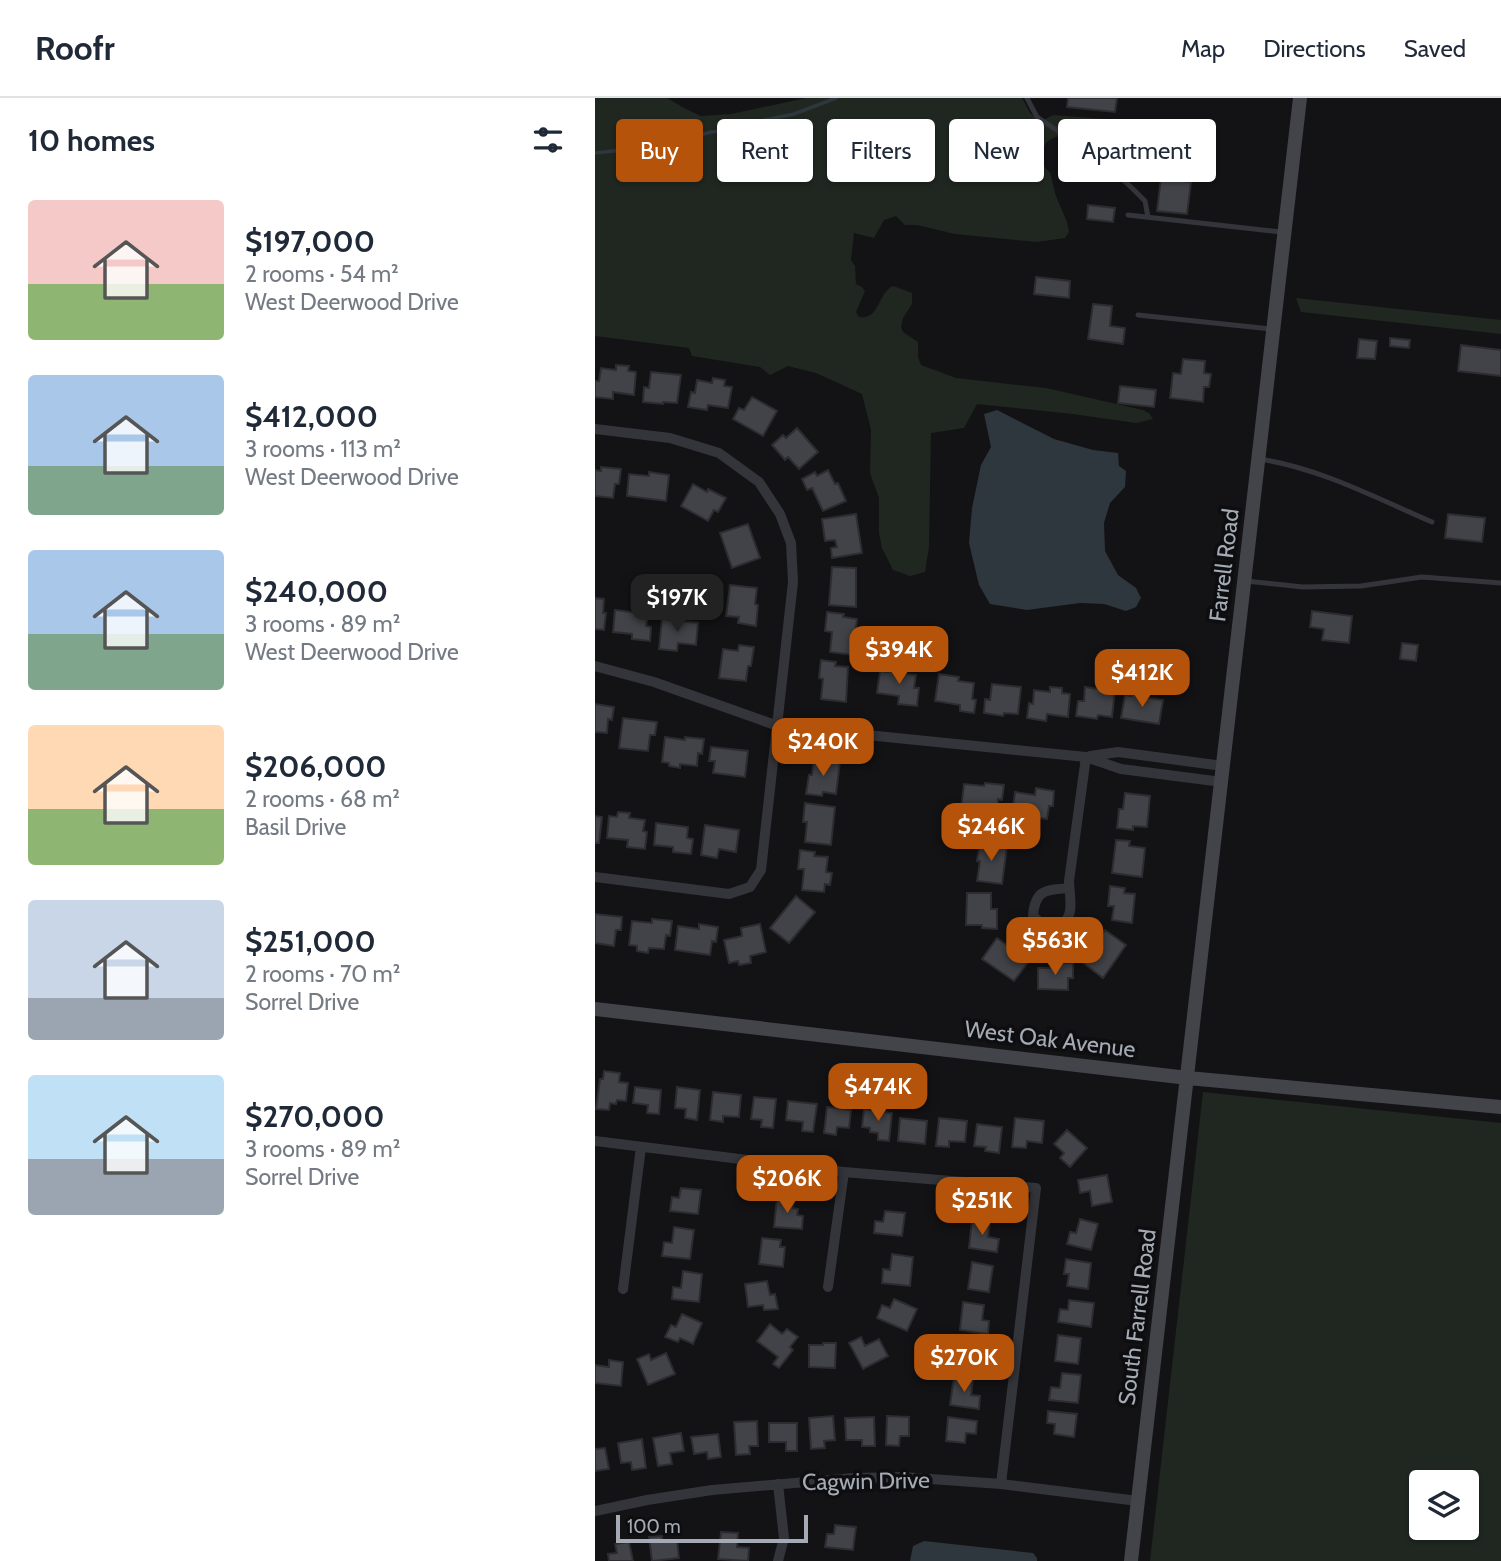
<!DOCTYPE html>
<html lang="en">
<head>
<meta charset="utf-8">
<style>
	body { margin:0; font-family:Cabin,sans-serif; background:#f6f6f7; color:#1f2937; height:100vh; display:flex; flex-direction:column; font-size:26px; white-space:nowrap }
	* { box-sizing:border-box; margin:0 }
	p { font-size:23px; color:#747a83 }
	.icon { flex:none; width:38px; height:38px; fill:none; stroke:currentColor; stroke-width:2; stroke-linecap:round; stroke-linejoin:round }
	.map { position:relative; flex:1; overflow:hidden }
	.drawer { display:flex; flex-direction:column; background:#fff; width:595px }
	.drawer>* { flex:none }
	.hud { position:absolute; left:21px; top:21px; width:665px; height:63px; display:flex; gap:14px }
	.controls { position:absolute; left:814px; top:1372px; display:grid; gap:14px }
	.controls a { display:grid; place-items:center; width:70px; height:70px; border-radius:7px; background:#fff; box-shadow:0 2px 5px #0004; font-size:35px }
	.scale { position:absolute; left:21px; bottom:18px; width:192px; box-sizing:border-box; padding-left:7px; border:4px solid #a5abb5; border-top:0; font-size:19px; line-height:24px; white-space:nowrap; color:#a5abb5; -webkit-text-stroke:5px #0e0e10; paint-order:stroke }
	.price { position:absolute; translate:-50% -60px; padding:0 16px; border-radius:14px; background:#b45309; color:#fff; font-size:23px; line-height:46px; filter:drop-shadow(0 2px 4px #0008) }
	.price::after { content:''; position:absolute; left:50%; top:42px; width:21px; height:16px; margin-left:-10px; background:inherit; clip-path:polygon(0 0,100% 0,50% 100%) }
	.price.on { background:#222; color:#fff }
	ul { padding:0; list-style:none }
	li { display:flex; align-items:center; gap:21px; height:175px; padding:0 28px }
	li span { display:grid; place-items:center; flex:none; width:196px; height:140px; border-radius:7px; color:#555 }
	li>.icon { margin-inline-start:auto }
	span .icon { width:84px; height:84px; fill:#fffc; stroke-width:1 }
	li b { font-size:30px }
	h2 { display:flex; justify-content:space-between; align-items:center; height:84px; padding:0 28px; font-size:30px }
	.pill { padding:0 24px; border-radius:7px; background:#fff; box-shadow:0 2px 5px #0004; font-size:24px; line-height:63px }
	.pill.on { background:#b45309; color:#fff }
	header { display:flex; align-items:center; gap:42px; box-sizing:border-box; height:98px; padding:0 35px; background:#fff; border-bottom:2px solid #e0e1e3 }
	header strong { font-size:33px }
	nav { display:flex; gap:38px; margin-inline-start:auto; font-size:24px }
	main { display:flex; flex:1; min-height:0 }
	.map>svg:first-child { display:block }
	.green { fill:#1f2720; fill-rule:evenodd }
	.water { fill:#2d373d }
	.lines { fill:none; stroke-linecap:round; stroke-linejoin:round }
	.stream { stroke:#2d373d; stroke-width:3.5 }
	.building { fill:#424348; stroke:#2d2d31; stroke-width:2 }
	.lane { stroke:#34353a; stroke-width:5 }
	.street { stroke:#34353a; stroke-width:10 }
	.secondary { stroke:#424449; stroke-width:14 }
	.labels { text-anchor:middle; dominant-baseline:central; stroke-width:7; stroke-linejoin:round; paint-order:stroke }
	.street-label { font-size:23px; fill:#a5abb5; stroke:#0e0e10 }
</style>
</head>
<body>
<header>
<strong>Roofr</strong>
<nav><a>Map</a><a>Directions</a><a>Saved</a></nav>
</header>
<main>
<section class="drawer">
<h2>10 homes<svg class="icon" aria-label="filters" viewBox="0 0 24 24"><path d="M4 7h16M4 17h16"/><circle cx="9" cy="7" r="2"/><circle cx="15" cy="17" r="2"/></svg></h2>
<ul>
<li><span style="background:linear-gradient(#f6c9c9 60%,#8fb573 0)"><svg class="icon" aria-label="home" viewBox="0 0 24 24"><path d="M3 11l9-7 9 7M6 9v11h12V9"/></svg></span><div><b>$197,000</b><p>2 rooms · 54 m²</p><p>West Deerwood Drive</p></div></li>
<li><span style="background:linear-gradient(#a9c7e8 65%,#7fa58c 0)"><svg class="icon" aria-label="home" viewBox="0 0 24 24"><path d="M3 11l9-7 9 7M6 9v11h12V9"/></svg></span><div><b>$412,000</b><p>3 rooms · 113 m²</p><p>West Deerwood Drive</p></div></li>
<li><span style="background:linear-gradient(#a9c7e8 60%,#7fa58c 0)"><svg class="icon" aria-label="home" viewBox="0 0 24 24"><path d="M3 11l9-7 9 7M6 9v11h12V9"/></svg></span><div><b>$240,000</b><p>3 rooms · 89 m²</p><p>West Deerwood Drive</p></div></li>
<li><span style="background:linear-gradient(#ffd9b3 60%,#8fb573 0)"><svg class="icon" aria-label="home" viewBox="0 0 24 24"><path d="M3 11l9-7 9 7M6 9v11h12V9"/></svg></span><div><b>$206,000</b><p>2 rooms · 68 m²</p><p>Basil Drive</p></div></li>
<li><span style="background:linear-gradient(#c9d6e8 70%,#9aa5b1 0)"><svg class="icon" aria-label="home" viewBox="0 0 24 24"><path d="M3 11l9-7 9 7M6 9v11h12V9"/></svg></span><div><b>$251,000</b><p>2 rooms · 70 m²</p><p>Sorrel Drive</p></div></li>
<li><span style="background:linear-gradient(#bfe0f5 60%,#9aa5b1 0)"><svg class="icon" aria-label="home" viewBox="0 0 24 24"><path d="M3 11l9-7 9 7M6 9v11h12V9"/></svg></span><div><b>$270,000</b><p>3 rooms · 89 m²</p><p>Sorrel Drive</p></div></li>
</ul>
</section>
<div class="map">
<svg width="906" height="1463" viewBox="0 0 906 1463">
	<rect width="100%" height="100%" fill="#131315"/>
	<path class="green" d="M0,0H72L91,11L106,18L136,16L211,0H427L435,15L445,24L458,17L512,21L514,25C501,39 470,31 453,43C450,46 448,50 446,53L447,66L455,75L461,98L472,124L474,134L470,140L442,144L360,136L322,127H310L301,118L289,122L279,140L259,135L256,162L260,168L261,186L267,189L270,193L261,214L264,219C285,222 282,196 298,188L317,195V206L308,220L306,229L308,234L323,244V259L326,267L361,280L451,290L548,312L554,315L558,321L541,325L478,316L382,306L369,330L336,335L334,449L330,474L315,478L298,472L287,450L284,435V400L275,375L276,332L267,296L221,275L193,268L175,277L165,269L97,258L94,250L0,238Z
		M701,200L906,222V236L706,214Z
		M608,994L906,1025V1463H555ZM826,1384H872V1430H826Z"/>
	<path class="water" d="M402,312L459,341L498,352L523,355L524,368L531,373L530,389L515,405L509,425L510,453L523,477L541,490L546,500L541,509L531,513L509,506L485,505L432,512L395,506L384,487L374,445L377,410L386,367L396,349L389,316Z
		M329,1443L438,1455L442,1460V1463H315L318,1448Z"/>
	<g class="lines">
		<path class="stream" d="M0,55L37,51L47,45L71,41L83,43L116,34L131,33L140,28L199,16L241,0"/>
	</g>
	<path class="building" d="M473,0H522L520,14L472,9Z
		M566,80L596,84L592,116L562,113Z
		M493,107L520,110L518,124L492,121Z
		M441,179L475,183L474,200L439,196Z
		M498,206L517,208L515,228L530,230L528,246L493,241Z
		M795,240L815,242L814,250L795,248Z
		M764,241L782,243L780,261L762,260Z
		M866,247L906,252V278L863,273Z
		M588,261L610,263L609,275L616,276L614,289H609L608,304L575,300L578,275L586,276Z
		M21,267L34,268L33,273L41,274L39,297L18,294V301L0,299V283H4L6,270L21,272Z
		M56,274L86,277L82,305L68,304V306L48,304L49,289L54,290Z
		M118,280L130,282L129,288L137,289L133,310L113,307L112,312L93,309L96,294L100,295L102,282L117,285Z
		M525,288L561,292L559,309L523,305Z
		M157,299L182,313L168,338L138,321L144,310L149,312Z
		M202,330L223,354L204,371L193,359L190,362L177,347L188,337L191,340Z
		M6,369L26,371L24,386H20L18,400L0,398V372L6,373Z
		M233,372L240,386L243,385L251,403L228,413L217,390L212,392L207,381L220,374L222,378Z
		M54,374L74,377L71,403L32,398L34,376L54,378Z
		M98,386L112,394L113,391L131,400L123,414L119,412L113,423L86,408Z
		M261,416L267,455L237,460L236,450L242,449L240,442L230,443L227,421Z
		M853,416L890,420L887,444L850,440Z
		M153,426L165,460L137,470L125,435Z
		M237,469L261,470V509L234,507Z
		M135,487L162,490L160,506L163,507L161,528L143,525L144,519L131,518Z
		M0,500L9,501L8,515H11L9,532L0,531Z
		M20,512L53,516L51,528L56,529L55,543L37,541V536L18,534Z
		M717,513L757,518L754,545L727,542L729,531L715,529Z
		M232,514L249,516L248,519L262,521L260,537H265L264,549L259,548L258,557L235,554L237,534L230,533Z
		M67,521L103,525L101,547L83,545L82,553L64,551Z
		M807,545L823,547L821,563L805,561Z
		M144,547L159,549L156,568H153L151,583L124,580L128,551L143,553Z
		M226,562L241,564L240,568L253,569L251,604L226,601L228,581L224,580Z
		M294,569L306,570V575L321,577L319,590H324L322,608L303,606L304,598L282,595L285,573L293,574Z
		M344,576L364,579L363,583L379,585L377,601L381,602L379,615L365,613V607L340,603Z
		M504,582L514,583L513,590L520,591L517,619L503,617L502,621L481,618L483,603H489L490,589L503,591Z
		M397,586L426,589L423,616L409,615L408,618L389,615L390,601L395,602Z
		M455,589L467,590V595L475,596L473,619L452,616L451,623L432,620L434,605L438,606L439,592L455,594Z
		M537,594L549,596L548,599L568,602L564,626L526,620L530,597L536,598Z
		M0,606L19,609L17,622L13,621L12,635L0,634Z
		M28,620L62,624L60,637H55L53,653L24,650Z
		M70,639L90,642V639L109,641L107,656L103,655L102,668L85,666V670L74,668V665L67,664Z
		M116,649L153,653L150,679L118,675L120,663H114Z
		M219,660L245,664L241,696L228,694L227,698L211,696L214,677H217Z
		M390,685L409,687L407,702L403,701L402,714L366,712L369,686L389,688Z
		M441,690L459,693L458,708H454L452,721L437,719L436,724L424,723L425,718L417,717L420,694L440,697Z
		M530,695L555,698L552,729L538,728V732L522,730L524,711H528Z
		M210,705L240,709L236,747L210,744L212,724H208Z
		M23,714L35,715L34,720L50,722L48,733L52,734L50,751L32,749L33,742L12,740L14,718L22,719Z
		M0,718L7,719L4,745H0Z
		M61,725L93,729L92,740L98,741L96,756L78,754V749L59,747Z
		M110,727L144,732L141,754L124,751L122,760L106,757Z
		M521,742L535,743L534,748L550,750L547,779L517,775Z
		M385,744L412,748L407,786L382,783L385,763H382Z
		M205,752L220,754L219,758L233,759L231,774L237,775L235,787L230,786L229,794L207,792L209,771H203Z
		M515,788L530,790L529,795L540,796L537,825L517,822L519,808H513Z
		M372,795H396V811H402V831L387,830V827H371Z
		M201,798L220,814L194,845L175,830Z
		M0,816L27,819L26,832H21L19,848L0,845Z
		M57,821L77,823L75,838L71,837L69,851L54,850L53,855L42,853V848L34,847L37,823L57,825Z
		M104,826L123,829L121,844L117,843L115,857L80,852L83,828L104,831Z
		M165,826L171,854L155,858L156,865L144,867L143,863L134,865L129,842L147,838L146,830Z
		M510,832L531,847L508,880L487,864Z
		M402,840L434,863L419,883L387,861Z
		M457,865H478V880H473V892L443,891V870H457Z
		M9,973L25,975L24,984L33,985L31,1003L22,1002L21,1006L15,1005L14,1012L1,1011L5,981H8Z
		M40,989L66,992L64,1016L52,1015L53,1007L38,1005Z
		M82,989L105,992L102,1022L90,1020L91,1011L80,1010Z
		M118,994L146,997L144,1019L128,1018V1024L115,1022Z
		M159,999L181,1001L178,1030L166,1029L167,1022L156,1021Z
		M193,1003L222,1006L218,1034L207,1033L208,1024L191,1022Z
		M232,1009L256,1012L254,1030L242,1029L241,1037L229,1035Z
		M269,1011L297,1015L294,1043L283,1042V1035L275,1034V1030L267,1029Z
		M305,1020L332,1023L330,1046L303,1043Z
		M344,1020L372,1023L370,1044L354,1043V1049L341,1048Z
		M420,1020L449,1023L447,1045L432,1043L431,1050L417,1049Z
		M382,1026L407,1029L404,1055L390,1053L391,1049L379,1048Z
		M472,1032L492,1050L475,1069L465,1060L469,1055L459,1046Z
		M512,1077L517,1104L497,1108L495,1093L485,1095L483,1082Z
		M86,1090L106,1092L103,1116L75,1113L77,1099L84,1100Z
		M182,1100L199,1102L198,1110L203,1111L202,1117L208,1118L207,1131L179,1129Z
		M290,1113L310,1115L307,1138L279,1135L280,1123L288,1124Z
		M485,1121L503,1126L496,1152L472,1146L475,1134L481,1135Z
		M377,1122L395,1124L393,1139L404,1141L402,1154L374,1150Z
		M79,1129L99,1132L95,1161L67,1158L69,1144L77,1145Z
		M167,1140L186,1142L185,1149H190L188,1169L164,1166Z
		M297,1156L318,1159L315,1188L287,1185L288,1171L295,1172Z
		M471,1161L496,1165L493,1191L472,1188L474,1176H469Z
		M377,1164L398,1168L394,1194L373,1191Z
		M88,1173L107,1176L104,1204L77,1201L78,1189L86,1190Z
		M172,1183L175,1197L180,1196L183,1211L169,1212L168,1207L153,1209L150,1186Z
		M299,1201L322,1211L312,1233L282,1220L287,1207L295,1210Z
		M474,1202L499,1205L496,1229L463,1224L465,1211L473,1212Z
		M368,1204L389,1207L387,1222L394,1223L393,1236L365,1232Z
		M87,1216L107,1225L98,1246L85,1240L83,1244L70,1239L76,1227L81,1229Z
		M175,1226L187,1236L192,1231L203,1239L195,1249L198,1252L184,1270L178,1266L183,1259L162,1243Z
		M463,1237L486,1240L483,1266L460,1263Z
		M266,1239L270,1248L284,1241L293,1258L268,1271L254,1245Z
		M379,1244L392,1245L390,1258L385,1257L383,1272L360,1270L363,1246L379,1248Z
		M228,1245H241L240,1270L214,1269V1247H228Z
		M71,1255L80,1276L53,1287L42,1261L54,1256L56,1262Z
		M14,1262L28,1264L26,1288L0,1285V1267L14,1269Z
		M467,1275L486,1277L483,1305L454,1302L456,1289L465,1290Z
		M359,1279L378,1282L376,1297L385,1298L384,1311L355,1307Z
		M453,1313L482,1316L479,1339L459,1336L460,1326L452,1325Z
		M238,1318L240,1342L229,1343L230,1350L216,1351L214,1320Z
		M292,1318L314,1319V1338H305L304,1348L291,1347Z
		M279,1319L280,1348H267V1342H251L250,1320Z
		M353,1319L382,1323L381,1336L371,1335L370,1345L351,1343Z
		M162,1323L163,1348H154L155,1356L141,1357L139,1324Z
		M174,1325H202V1353H191V1344H174Z
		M86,1335L89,1353L75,1355L77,1366L63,1368L58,1340Z
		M123,1336L126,1359L113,1361L112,1354L99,1356L96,1339Z
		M47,1341L51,1370L37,1372L36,1364L26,1365L23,1345Z
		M10,1350L14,1371L0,1373V1351Z
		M240,1427L261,1429L258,1452L230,1449L232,1436H239Z
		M126,1434L143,1435L142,1449L154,1450L153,1463L123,1461Z
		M67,1438V1443L82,1442L84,1460L57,1463L54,1439Z
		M34,1444L38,1463H14L13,1456L22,1455L20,1446Z"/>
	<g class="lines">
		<path class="lane" d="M432,0L442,19L509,64L538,91L550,103L553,119
			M533,117L687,134
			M543,217L676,231
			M664,361C725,370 781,400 837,424
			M651,483L708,489L766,488L827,479L906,485"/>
		<path class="street" d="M0,331L75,340L124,355L164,384L185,416L196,445L198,484L166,772L155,789L134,796L0,779
			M0,568L59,584L183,628L491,659L526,671L627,684
			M495,658L523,654L628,668
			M474,790C451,792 440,791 438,818L451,830L461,832C481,818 475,806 474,783L491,659
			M0,1043L249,1074L441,1090L406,1386
			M233,1189L249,1074
			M28,1191L46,1049
			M0,1413L52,1402L117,1392L259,1380L308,1379L406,1386L543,1403
			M183,1463L189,1440L183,1386"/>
		<path class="secondary" d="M0,911L593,980L906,1009
			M536,1463L705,0"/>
	</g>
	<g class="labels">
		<g class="street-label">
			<text transform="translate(629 467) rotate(-83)">Farrell Road</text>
			<text transform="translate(455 941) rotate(7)">West Oak Avenue</text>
			<text transform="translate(542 1219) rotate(-83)">South Farrell Road</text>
			<text transform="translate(271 1383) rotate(-1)">Cagwin Drive</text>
		</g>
	</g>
</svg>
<div class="controls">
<a><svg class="icon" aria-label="layers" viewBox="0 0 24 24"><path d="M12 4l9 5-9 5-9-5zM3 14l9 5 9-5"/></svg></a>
</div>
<div class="scale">100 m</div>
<b class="price on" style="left:82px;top:536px">$197K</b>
<b class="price" style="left:304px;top:588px">$394K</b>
<b class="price" style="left:547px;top:611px">$412K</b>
<b class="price" style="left:228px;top:680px">$240K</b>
<b class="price" style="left:396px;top:765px">$246K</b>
<b class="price" style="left:460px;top:879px">$563K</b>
<b class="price" style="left:283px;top:1025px">$474K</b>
<b class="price" style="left:192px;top:1117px">$206K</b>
<b class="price" style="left:387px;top:1139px">$251K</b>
<b class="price" style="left:369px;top:1296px">$270K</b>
<div class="hud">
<a class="pill on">Buy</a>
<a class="pill">Rent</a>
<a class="pill">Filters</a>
<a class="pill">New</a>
<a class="pill">Apartment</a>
</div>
</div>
</main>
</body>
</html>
